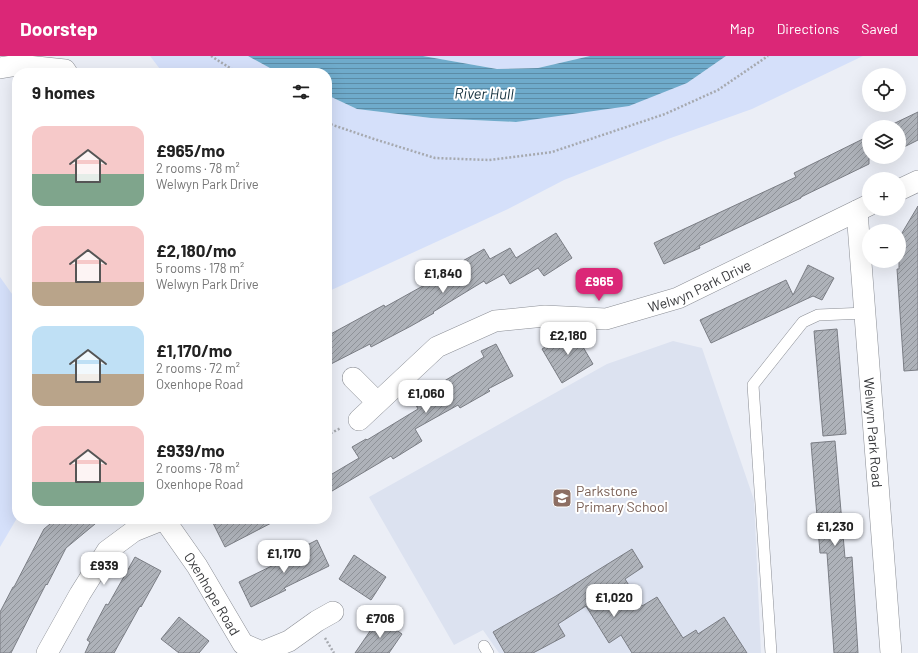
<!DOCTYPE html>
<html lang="en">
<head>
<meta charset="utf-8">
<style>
	body { margin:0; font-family:Barlow,sans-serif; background:#f6f6f6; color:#222; height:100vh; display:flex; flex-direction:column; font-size:15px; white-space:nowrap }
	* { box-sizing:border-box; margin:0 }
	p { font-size:13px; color:#767676 }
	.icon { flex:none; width:22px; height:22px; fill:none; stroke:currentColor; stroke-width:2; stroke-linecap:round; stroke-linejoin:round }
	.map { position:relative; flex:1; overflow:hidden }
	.sheet { position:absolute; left:12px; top:12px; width:320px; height:456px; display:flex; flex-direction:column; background:#fff; border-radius:16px; box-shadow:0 4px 16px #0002 }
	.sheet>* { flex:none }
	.tools { position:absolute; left:862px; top:12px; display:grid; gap:8px }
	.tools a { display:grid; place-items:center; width:44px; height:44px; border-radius:50%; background:#fff; box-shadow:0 4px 16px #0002; font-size:20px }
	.price { position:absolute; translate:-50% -34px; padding:0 9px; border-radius:8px; background:#fff; color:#222; font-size:13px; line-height:26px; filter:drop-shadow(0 1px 2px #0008) }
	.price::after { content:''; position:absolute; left:50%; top:24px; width:12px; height:9px; margin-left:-6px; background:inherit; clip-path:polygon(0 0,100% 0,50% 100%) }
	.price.selected { background:#db2777; color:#fff }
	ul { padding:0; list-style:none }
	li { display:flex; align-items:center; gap:12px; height:100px; padding:0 20px }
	li span { display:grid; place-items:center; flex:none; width:112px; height:80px; border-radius:12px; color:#555 }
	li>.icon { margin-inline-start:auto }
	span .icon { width:48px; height:48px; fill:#fffc; stroke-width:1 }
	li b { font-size:17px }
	h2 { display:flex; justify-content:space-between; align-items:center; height:48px; padding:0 20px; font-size:17px }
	header { display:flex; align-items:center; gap:24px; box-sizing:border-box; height:56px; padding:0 20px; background:#db2777; color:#fff }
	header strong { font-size:19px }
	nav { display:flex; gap:22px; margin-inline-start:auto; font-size:14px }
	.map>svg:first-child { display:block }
	.built { fill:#dce2f0 }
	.green { fill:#d5e0fa }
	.water { fill:url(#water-rules) }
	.building { fill:url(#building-hatch); stroke:#7a7d84 }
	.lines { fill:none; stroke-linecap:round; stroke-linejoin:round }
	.service-casing { stroke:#8b8e95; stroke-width:12 }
	.minor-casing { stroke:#8b8e95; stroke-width:22 }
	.path { stroke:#a6a9af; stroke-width:2.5; stroke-dasharray:2 2; stroke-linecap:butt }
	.service { stroke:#fff; stroke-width:11 }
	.minor { stroke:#fff; stroke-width:21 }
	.labels { text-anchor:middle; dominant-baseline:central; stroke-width:4; stroke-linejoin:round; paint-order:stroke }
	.street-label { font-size:14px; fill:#37383b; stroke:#fff }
	.education-label { font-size:14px; fill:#785e54; stroke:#fff; text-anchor:start }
	.water-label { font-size:15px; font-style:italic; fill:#13303e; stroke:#fff }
</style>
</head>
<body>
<header>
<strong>Doorstep</strong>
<nav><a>Map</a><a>Directions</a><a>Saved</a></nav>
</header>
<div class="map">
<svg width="918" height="597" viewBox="0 0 918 597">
	<defs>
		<pattern id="water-rules" width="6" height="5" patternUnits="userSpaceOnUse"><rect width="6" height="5" fill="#6fabcb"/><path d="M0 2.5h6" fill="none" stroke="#5c8ca6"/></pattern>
		<pattern id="building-hatch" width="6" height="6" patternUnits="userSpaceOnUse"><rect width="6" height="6" fill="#aeb2b9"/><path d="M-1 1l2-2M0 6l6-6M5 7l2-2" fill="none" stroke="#8e9298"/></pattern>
	</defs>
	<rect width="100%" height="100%" fill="#ebeef6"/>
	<path class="built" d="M673,285L702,292L754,444L761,597H499L483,574L454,589L369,441L607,308Z"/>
	<path class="green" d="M150,0H248L279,17H163Z
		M423,0H590L538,12L497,13Z
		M726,0H863L752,53L668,83L564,124L508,153L327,236V39L357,53L431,62L516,66L687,27Z
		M0,221L17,245V462L0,491Z"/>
	<path class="water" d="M248,0H423L497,13L538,12L590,0H726L687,27L629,50L516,66L431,62L357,53L327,39V17H279Z"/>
	<path class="building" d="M918,56V84L904,91L899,81V71H894L893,68Z
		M869,80V108L801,141V142L699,190L700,192L664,208L654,187L796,121L794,117Z
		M918,150V314L904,315L897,213H899V182Z
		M556,177L572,202L544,220L538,212L510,228L504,218L486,228L484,225L433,256L434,257L411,270L371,291L370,288L327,310V280L384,249L385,251L430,226L428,222L457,205L459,207L484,193L490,203L510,192L516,202Z
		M808,209L834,222L822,244L813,240L711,287L700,264L786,224L793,239Z
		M837,273L846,378L823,380L814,275Z
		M573,274L593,308L562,327L542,293Z
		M496,288L513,320L488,333L490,335L460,352L458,349L415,373L422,385L393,403L391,400L327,438V421L359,402L352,391L366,383L367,384L418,353L412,341L435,328L436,330L484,301L481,295Z
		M835,385L845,502L852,501L858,597H834L827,497H820L811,387Z
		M56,463H101L66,492L47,529L46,528L11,597H0V556L13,531H14L44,473Z
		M211,463H279L225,491Z
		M317,484L329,510L284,532L286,534L251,551L239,526L284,504L283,501Z
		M632,493L643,511L625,523L642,550L657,541L683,582L696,574L698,578L724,561L747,597H632L621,579L609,587L586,550L558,568L565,580L533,597H505L493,576L556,540Z
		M354,499L386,521L371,544L339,523Z
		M135,501L161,515L141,551L140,550L114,597H85L90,586L87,584L106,548L108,549Z
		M179,561L209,585L199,597H179L161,583Z
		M379,562L402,578L389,597H355Z"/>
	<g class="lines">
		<defs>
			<path id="service" d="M484,590L488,597
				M771,597L753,329L803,266L818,259L866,257"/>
			<g id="minor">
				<path d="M0,12L18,9L65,14L67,17"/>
				<path d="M899,134L918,125"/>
				<path id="s1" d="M857,155L891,597"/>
				<path d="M353,322L377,346"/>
				<path id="s2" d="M359,364L437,291L495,265L545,260L606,263L678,242L869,149"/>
				<path id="s3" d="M164,463L197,510L243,588L262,596L289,585L317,565L333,556"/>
				<path d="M47,597L80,538L107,495L134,475L164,463"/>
			</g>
		</defs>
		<use href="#service" class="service-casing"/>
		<use href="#minor" class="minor-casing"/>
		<path class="path" d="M211,0L238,17
			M327,67L374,83L435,102L489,104L552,96L665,58L718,34L768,0
			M327,379L341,372
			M325,582L334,597"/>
		<use href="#service" class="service"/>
		<use href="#minor" class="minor"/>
	</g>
	<defs>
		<symbol id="school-square" viewBox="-11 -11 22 22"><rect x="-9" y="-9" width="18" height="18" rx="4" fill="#8d6e63" stroke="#fff"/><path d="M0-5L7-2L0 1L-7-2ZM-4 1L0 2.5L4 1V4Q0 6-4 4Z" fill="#fff"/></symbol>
	</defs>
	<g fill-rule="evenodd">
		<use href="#school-square" x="551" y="431" width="22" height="22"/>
	</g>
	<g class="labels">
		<g class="street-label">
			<text stroke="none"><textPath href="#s2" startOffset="381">Welwyn Park Drive</textPath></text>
			<text stroke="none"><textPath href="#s1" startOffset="222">Welwyn Park Road</textPath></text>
			<text stroke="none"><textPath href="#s3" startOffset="89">Oxenhope Road</textPath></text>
		</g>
		<g class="education-label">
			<text x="576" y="434">Parkstone<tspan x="576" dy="16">Primary School</tspan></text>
		</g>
		<g class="water-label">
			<text transform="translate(484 37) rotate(1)">River Hull</text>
		</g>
	</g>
</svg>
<div class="tools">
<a><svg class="icon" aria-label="locate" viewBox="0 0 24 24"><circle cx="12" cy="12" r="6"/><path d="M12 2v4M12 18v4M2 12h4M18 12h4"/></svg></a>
<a><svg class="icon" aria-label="layers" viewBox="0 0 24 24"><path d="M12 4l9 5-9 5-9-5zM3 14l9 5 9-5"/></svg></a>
<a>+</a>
<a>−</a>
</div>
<b class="price" style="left:443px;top:238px">£1,840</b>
<b class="price selected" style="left:599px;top:246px">£965</b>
<b class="price" style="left:568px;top:300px">£2,180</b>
<b class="price" style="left:426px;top:358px">£1,060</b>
<b class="price" style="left:835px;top:491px">£1,230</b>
<b class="price" style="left:284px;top:518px">£1,170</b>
<b class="price" style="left:104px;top:530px">£939</b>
<b class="price" style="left:614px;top:562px">£1,020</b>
<b class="price" style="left:380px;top:583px">£706</b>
<section class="sheet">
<h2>9 homes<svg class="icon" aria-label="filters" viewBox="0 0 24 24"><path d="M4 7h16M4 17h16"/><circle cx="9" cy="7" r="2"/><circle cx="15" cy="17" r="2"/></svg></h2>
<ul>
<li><span style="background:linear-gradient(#f6c9c9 60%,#7fa58c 0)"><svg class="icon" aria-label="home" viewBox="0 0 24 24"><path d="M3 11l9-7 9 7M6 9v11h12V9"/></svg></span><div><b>£965/mo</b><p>2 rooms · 78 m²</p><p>Welwyn Park Drive</p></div></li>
<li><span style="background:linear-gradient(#f6c9c9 70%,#b9a48a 0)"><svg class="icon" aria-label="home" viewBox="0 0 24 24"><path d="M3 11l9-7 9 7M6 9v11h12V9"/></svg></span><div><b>£2,180/mo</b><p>5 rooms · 178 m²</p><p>Welwyn Park Drive</p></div></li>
<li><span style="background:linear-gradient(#bfe0f5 60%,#b9a48a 0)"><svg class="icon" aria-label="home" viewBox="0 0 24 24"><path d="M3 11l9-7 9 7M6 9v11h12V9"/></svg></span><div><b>£1,170/mo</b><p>2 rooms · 72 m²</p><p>Oxenhope Road</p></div></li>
<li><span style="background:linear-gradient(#f6c9c9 70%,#7fa58c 0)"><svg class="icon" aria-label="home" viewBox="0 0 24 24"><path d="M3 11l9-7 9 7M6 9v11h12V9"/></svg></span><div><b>£939/mo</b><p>2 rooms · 78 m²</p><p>Oxenhope Road</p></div></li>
</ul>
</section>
</div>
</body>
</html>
